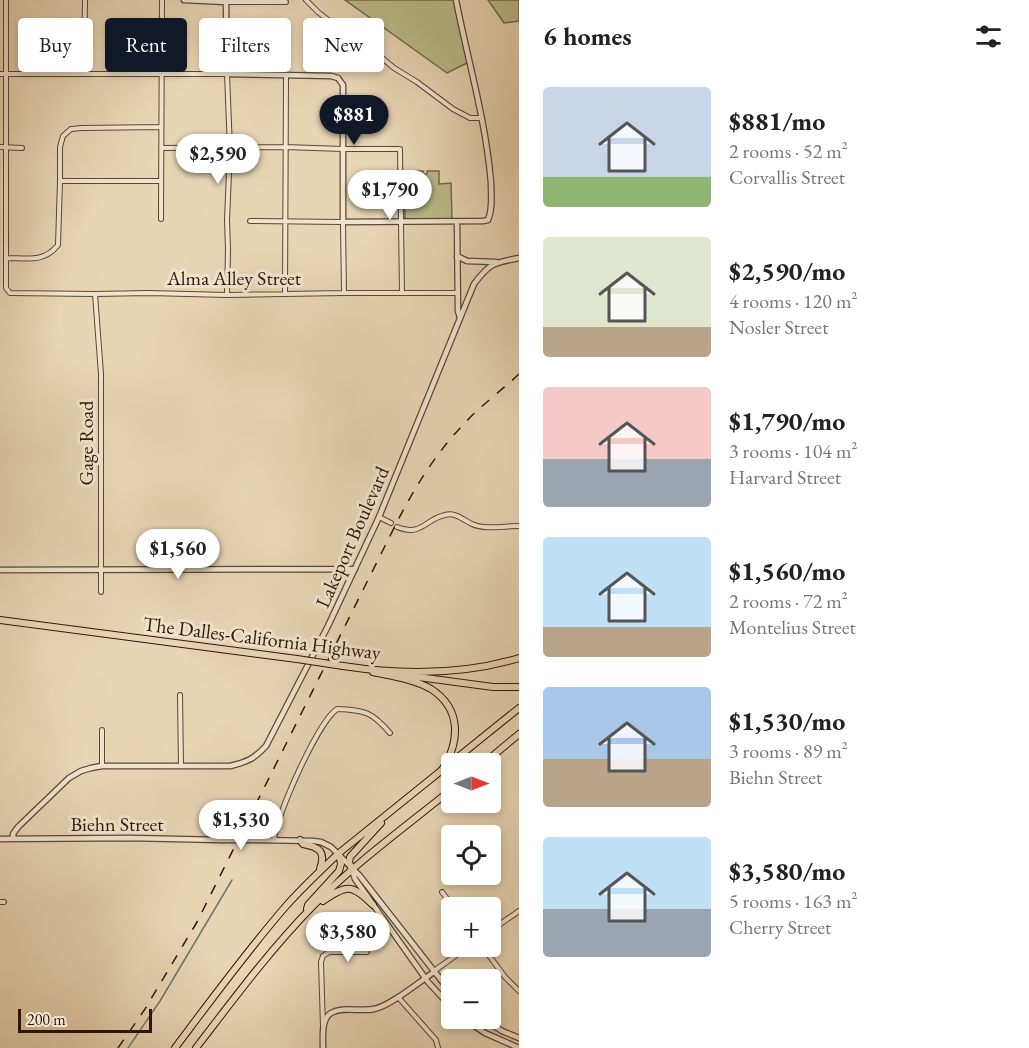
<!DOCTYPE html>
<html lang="en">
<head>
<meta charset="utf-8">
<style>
	body { margin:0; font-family:"EB Garamond",serif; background:#f6f6f6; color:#222; height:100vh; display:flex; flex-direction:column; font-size:22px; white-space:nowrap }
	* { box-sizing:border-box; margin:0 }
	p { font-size:20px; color:#767676 }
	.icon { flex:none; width:33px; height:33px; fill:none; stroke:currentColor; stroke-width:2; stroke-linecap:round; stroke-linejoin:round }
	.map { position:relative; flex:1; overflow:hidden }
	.side { display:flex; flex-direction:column; background:#fff; width:510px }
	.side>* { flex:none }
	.banner { position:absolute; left:18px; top:18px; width:411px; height:54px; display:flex; gap:12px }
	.needle { width:39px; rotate:90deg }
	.fabs { position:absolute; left:441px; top:753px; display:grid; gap:12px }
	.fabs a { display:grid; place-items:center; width:60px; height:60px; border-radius:6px; background:#fff; box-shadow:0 3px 9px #0003; font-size:30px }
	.scale { position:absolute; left:18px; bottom:15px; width:134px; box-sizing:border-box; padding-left:6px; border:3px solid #321409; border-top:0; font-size:16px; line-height:21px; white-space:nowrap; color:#321409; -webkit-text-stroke:4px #f0e4ce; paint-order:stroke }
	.price { position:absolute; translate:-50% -51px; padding:0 14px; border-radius:21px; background:#fff; color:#222; font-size:20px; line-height:39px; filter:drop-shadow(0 2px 3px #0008) }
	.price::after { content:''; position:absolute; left:50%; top:36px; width:18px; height:14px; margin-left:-9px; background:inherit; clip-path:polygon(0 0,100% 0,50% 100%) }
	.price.selected { background:#111827; color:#fff }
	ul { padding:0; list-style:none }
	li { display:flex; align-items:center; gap:18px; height:150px; padding:0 24px }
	li span { display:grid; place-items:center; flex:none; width:168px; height:120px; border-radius:6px; color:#555 }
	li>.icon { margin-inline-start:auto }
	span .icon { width:72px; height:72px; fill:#fffc; stroke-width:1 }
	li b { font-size:26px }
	h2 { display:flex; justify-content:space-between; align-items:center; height:72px; padding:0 24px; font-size:26px }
	.tag { padding:0 21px; border-radius:6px; background:#fff; box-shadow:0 3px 9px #0003; font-size:21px; line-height:54px }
	.tag.selected { background:#111827; color:#fff }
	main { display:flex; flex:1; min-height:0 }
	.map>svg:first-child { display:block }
	.green { fill:#bbbc8a; stroke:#76684a; stroke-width:1.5 }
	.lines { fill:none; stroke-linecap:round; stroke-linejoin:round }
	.stream { stroke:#6f766f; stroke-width:1.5 }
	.minor-casing { stroke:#604434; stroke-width:6 }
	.tertiary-casing { stroke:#604434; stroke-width:7 }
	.primary-casing { stroke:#321409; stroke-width:8 }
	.trunk-casing { stroke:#321409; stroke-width:8 }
	.minor { stroke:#f0e4ce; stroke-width:4 }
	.tertiary { stroke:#f0e4ce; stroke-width:4.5 }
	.primary { stroke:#e8d5b4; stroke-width:6 }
	.trunk { stroke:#e8d5b4; stroke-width:6 }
	.rail { stroke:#321409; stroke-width:1.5; stroke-dasharray:10 10; stroke-linecap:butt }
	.tertiary-bridge-casing { stroke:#604434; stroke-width:7; stroke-linecap:butt }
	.trunk-bridge-casing { stroke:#321409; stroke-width:8; stroke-linecap:butt }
	.tertiary-bridge { stroke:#f0e4ce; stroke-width:4.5 }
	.trunk-bridge { stroke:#e8d5b4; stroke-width:6 }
	.labels { text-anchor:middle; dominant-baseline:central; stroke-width:6; stroke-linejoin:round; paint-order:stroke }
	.street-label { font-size:20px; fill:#321409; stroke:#f0e4ce }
</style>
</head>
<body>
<main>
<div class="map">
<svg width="519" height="1048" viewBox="0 0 519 1048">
	<rect width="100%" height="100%" fill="#e8d5b4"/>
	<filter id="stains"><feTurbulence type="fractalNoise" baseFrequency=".00333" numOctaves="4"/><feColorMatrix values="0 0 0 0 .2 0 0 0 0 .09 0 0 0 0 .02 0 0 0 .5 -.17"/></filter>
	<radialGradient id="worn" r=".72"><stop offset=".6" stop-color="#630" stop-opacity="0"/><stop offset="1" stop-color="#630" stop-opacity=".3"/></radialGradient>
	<path class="green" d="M345,0H456L469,62L447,73Z
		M488,0H519V21L504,23Z
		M404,171H423L424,174H427V171H439V184L451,183L452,219H405Z"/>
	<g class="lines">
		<path class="stream" d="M128,1048L160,1001L232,880"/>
		<defs>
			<path id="minor" d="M6,0V288L10,293L95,294L149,293L227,295L344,293H458
				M306,0L318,12L332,23L375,52L394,68L417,82L453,109L470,118H481
				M226,2H286
				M0,74H227L230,149L227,220L228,249L227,295
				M84,74L85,0
				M0,147L22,148
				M161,148L285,147L343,149H400L402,293
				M60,181H160
				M161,219L162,0
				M250,221L343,222L344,293
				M7,258C27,258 44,263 58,245L60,181V147L63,136L71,129L82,128L161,127
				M285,293L286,76
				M95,294L101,374V592
				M379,517L391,523
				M397,527C422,537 425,519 445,515C456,512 463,520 472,524C485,530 504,526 519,526
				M180,695L181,766
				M102,730V766
				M274,840C276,816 318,722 337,709C365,710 372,712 390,733
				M442,892L454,908
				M0,902H4
				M490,931L519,911
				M482,946L505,977L519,991
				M434,971L469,946
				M398,997L436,1040L438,1048
				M323,1026L321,962L323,956L329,952H367"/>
			<path id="tertiary" d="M184,0L226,2L227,74L331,76L338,78L343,85V222L483,221L488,220C493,209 491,195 491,183C486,121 468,61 456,0
				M457,222L458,311L460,318
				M457,256L467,261L496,262
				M0,570L355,569
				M13,838V834L18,827L69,778L81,771L91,768L102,766H230C247,762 254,759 266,746L328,626L379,517L474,284C490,263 493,263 519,258
				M0,839L130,838L221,840
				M260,840L313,841L321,842L331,847L359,875L452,994
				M352,870L355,879L428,982L452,1008
				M463,1018L485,1033L519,1048
				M481,1018L502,1031L519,1038
				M323,1048C323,1038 321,1019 331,1013C343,1006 361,1012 374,1009C390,1006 419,982 434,972"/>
			<path id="primary" d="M483,764L519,734
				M300,840L303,844C320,847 326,852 320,869
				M352,870L349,862L350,857L381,823
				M323,901C347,884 352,884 373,905
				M307,909L308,905L339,871L341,864L339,853
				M175,1048C211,1000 247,951 286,906C303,887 321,870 339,853L519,708
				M196,1048C233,1000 269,951 312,907C354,864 405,827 452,789"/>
			<path id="trunk" d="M0,620L297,659
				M343,666C402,675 462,675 519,658
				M373,672C391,676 414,679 431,689C462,709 460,742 442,770
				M403,675L493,687H519"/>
		</defs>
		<use href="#minor" class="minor-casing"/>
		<use href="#tertiary" class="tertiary-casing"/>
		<use href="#primary" class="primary-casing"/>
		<use href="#trunk" class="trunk-casing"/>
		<use href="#minor" class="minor"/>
		<use href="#tertiary" class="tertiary"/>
		<use href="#primary" class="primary"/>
		<use href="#trunk" class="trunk"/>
		<path class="rail" d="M118,1048L145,1009L197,922L397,522C415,487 436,453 463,425C480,406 501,391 519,374"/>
		<defs>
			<path id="tertiary-bridge" d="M221,840H260"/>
			<path id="trunk-bridge" d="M297,659L343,666"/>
		</defs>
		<use href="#tertiary-bridge" class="tertiary-bridge-casing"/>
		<use href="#trunk-bridge" class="trunk-bridge-casing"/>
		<use href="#tertiary-bridge" class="tertiary-bridge"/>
		<use href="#trunk-bridge" class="trunk-bridge"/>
	</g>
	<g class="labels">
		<g class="street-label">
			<text x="234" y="278">Alma Alley Street</text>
			<text transform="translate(86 443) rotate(-90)">Gage Road</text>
			<text transform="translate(352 537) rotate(-66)">Lakeport Boulevard</text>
			<text transform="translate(262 638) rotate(7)">The Dalles-California Highway</text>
			<text x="117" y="824">Biehn Street</text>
		</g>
	</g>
	<rect width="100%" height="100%" filter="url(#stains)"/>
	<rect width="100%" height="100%" fill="url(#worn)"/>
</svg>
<div class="fabs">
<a><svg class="needle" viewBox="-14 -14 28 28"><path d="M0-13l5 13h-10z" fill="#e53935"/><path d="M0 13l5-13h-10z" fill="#767676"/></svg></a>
<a><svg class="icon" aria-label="locate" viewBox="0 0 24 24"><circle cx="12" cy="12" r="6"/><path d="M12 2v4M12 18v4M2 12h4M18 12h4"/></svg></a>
<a>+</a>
<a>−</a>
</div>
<div class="scale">200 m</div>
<b class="price selected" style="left:354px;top:146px">$881</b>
<b class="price" style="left:218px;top:185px">$2,590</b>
<b class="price" style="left:390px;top:221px">$1,790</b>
<b class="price" style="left:178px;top:580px">$1,560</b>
<b class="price" style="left:241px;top:851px">$1,530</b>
<b class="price" style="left:348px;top:963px">$3,580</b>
<div class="banner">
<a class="tag">Buy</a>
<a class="tag selected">Rent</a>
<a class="tag">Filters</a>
<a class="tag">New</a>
</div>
</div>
<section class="side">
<h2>6 homes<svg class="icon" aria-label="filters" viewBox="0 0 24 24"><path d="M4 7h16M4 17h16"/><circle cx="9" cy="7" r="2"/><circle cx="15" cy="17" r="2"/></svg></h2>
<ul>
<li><span style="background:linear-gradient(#c9d6e8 75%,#8fb573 0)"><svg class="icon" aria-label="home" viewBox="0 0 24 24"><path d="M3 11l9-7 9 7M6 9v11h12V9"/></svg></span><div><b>$881/mo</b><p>2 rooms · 52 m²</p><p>Corvallis Street</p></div></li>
<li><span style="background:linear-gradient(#dfe7d0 75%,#b9a48a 0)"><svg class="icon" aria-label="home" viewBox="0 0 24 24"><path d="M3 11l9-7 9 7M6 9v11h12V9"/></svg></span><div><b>$2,590/mo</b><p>4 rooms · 120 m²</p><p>Nosler Street</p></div></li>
<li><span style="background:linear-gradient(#f6c9c9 60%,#9aa5b1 0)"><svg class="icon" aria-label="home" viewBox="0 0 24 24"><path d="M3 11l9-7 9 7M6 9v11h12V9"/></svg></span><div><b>$1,790/mo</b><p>3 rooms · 104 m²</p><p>Harvard Street</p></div></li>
<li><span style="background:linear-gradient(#bfe0f5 75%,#b9a48a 0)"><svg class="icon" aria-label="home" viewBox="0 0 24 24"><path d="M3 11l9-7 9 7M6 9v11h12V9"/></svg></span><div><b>$1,560/mo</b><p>2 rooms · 72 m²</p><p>Montelius Street</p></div></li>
<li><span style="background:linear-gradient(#a9c7e8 60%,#b9a48a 0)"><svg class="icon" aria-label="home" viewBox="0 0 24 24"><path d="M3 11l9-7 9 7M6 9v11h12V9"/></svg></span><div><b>$1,530/mo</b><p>3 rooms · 89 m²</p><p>Biehn Street</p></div></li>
<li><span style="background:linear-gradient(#bfe0f5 60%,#9aa5b1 0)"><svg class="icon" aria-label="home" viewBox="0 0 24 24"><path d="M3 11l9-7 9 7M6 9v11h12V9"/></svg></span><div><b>$3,580/mo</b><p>5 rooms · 163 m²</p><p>Cherry Street</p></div></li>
</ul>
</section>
</main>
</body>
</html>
